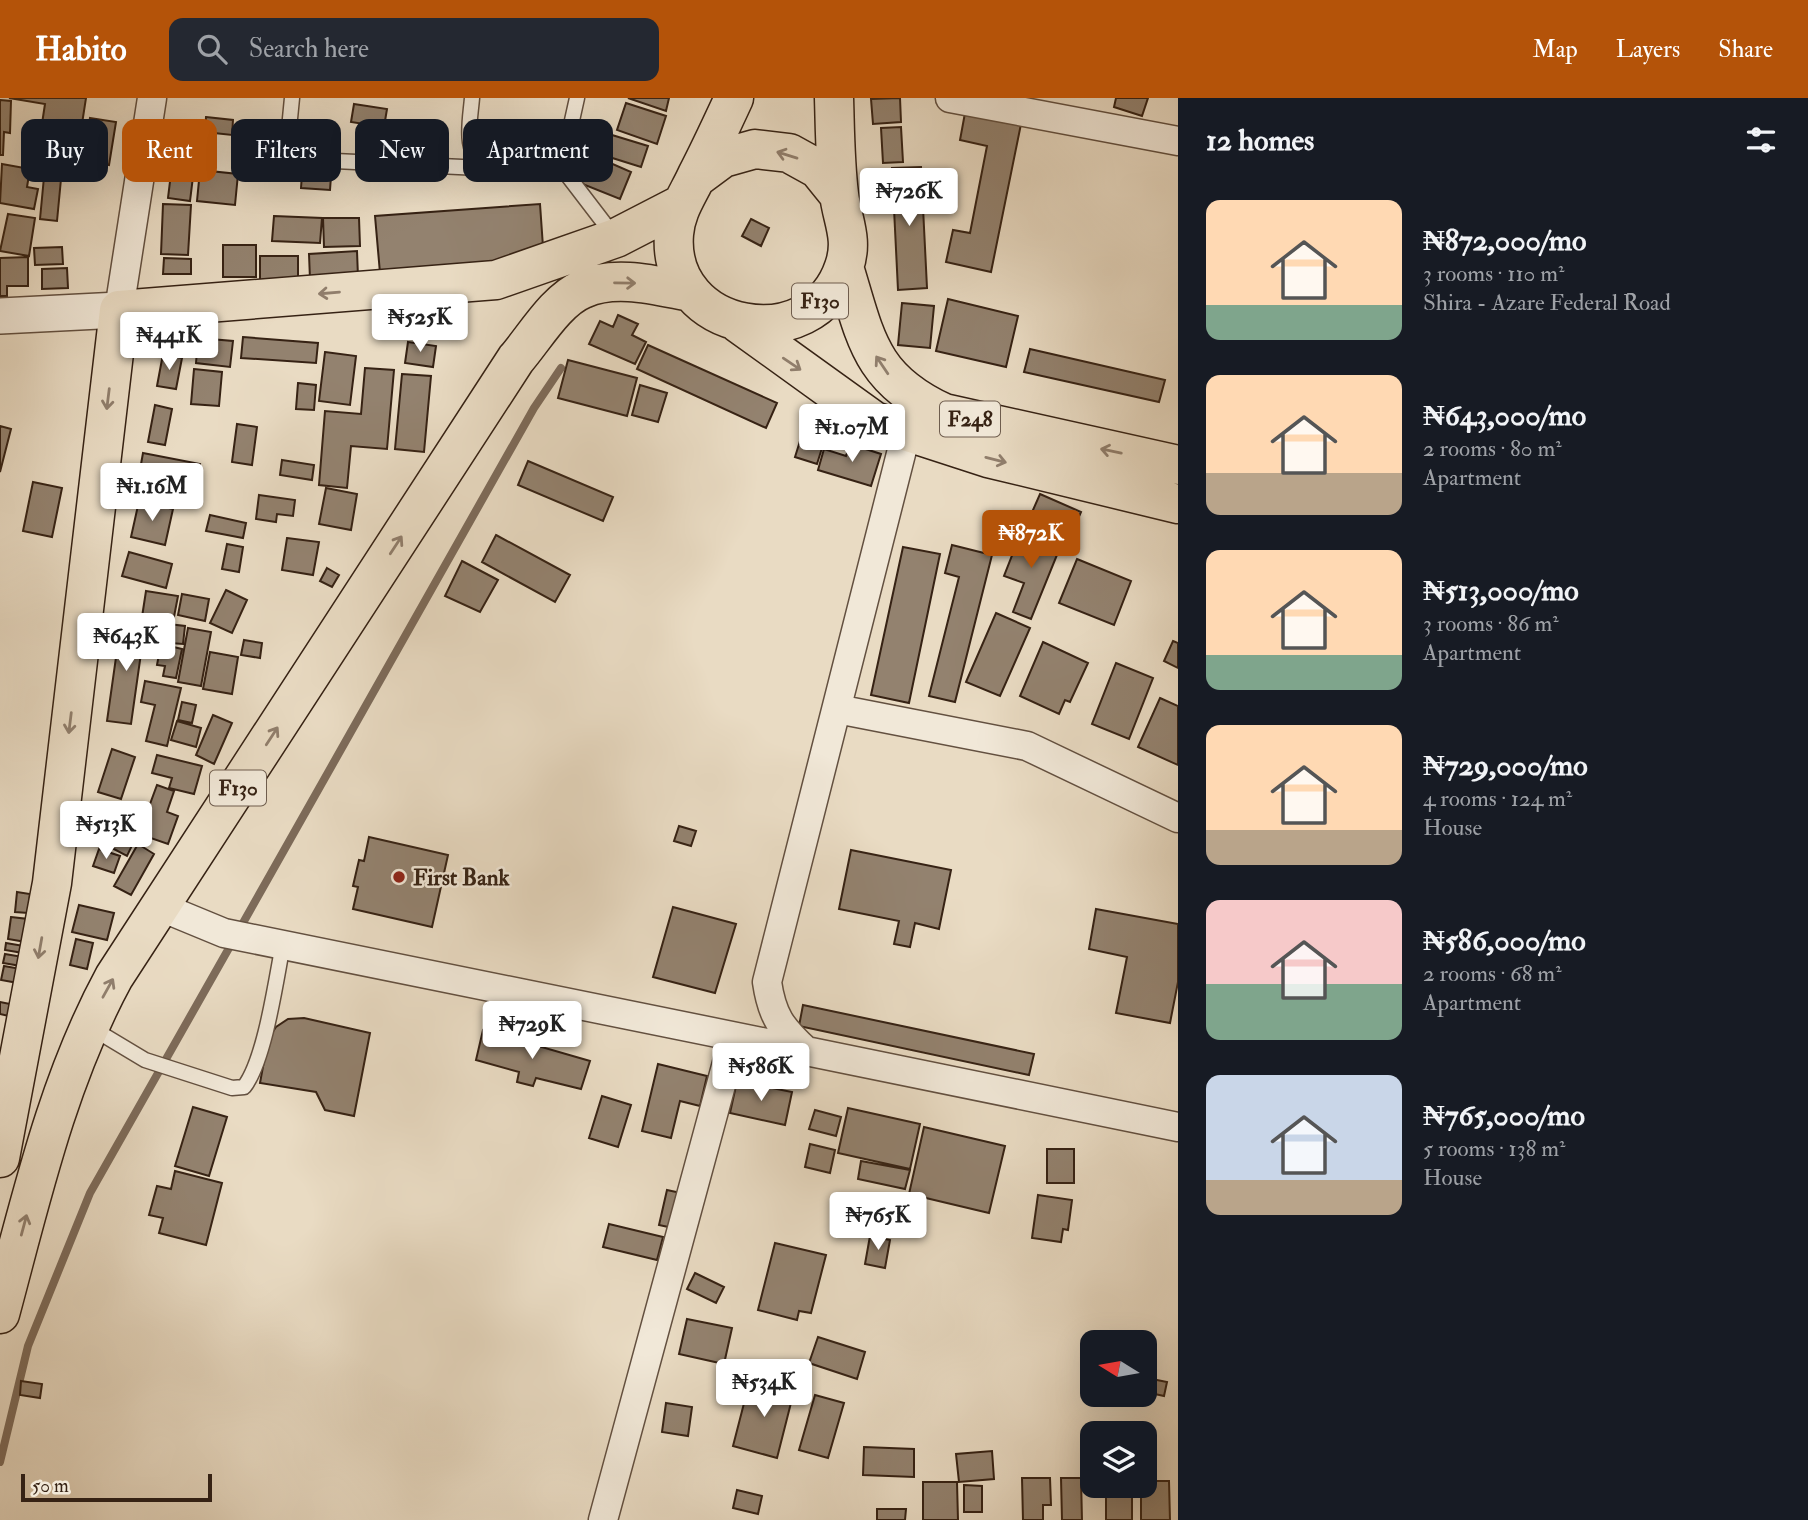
<!DOCTYPE html>
<html lang="en">
<head>
<meta charset="utf-8">
<style>
	body { margin:0; font-family:"IM FELL Double Pica",serif; background:#242831; color:#f1f3f6; height:100vh; display:flex; flex-direction:column; font-size:26px; white-space:nowrap }
	* { box-sizing:border-box; margin:0 }
	p { font-size:23px; color:#9ea1a6 }
	.icon { flex:none; width:38px; height:38px; fill:none; stroke:currentColor; stroke-width:2; stroke-linecap:round; stroke-linejoin:round }
	.map { position:relative; flex:1; overflow:hidden }
	.sheet { display:flex; flex-direction:column; background:#171b24; width:630px }
	.sheet>* { flex:none }
	.banner { position:absolute; left:21px; top:21px; width:665px; height:63px; display:flex; gap:14px }
	.needle { width:46px; rotate:281deg }
	.buttons { position:absolute; left:1080px; top:1232px; display:grid; gap:14px }
	.buttons a { display:grid; place-items:center; width:77px; height:77px; border-radius:14px; background:#171b24; box-shadow:0 7px 28px #0002; font-size:35px }
	.scale { position:absolute; left:21px; bottom:18px; width:191px; box-sizing:border-box; padding-left:7px; border:4px solid #362214; border-top:0; font-size:19px; line-height:24px; white-space:nowrap; color:#362214; -webkit-text-stroke:5px #f1e8d8; paint-order:stroke }
	.price { position:absolute; translate:-50% -60px; padding:0 16px; border-radius:7px; background:#fff; color:#222; font-size:23px; line-height:46px; filter:drop-shadow(0 2px 4px #0008) }
	.price::after { content:''; position:absolute; left:50%; top:42px; width:21px; height:16px; margin-left:-10px; background:inherit; clip-path:polygon(0 0,100% 0,50% 100%) }
	.price.active { background:#b45309; color:#fff }
	ul { padding:0; list-style:none }
	li { display:flex; align-items:center; gap:21px; height:175px; padding:0 28px }
	li span { display:grid; place-items:center; flex:none; width:196px; height:140px; border-radius:14px; color:#555 }
	li>.icon { margin-inline-start:auto }
	span .icon { width:84px; height:84px; fill:#fffc; stroke-width:1 }
	li b { font-size:30px }
	h2 { display:flex; justify-content:space-between; align-items:center; height:84px; padding:0 28px; font-size:30px }
	.tag { padding:0 24px; border-radius:14px; background:#171b24; box-shadow:0 7px 28px #0002; font-size:24px; line-height:63px }
	.tag.active { background:#b45309; color:#fff }
	header { display:flex; align-items:center; gap:42px; box-sizing:border-box; height:98px; padding:0 35px; background:#b45309; color:#fff }
	header strong { font-size:33px }
	nav { display:flex; gap:38px; margin-inline-start:auto; font-size:24px }
	.search { width:490px; height:63px; background:#242831; display:flex; align-items:center; gap:18px; box-sizing:border-box; padding:0 24px; border-radius:14px; color:#9ea1a6; font-size:26px }
	main { display:flex; flex:1; min-height:0 }
	.map>svg:first-child { display:block }
	.lines { fill:none; stroke-linecap:round; stroke-linejoin:round }
	.stream { stroke:#7d6b5a; stroke-width:8 }
	.building { fill:#93826f; stroke:#362214; stroke-width:2 }
	.service-casing { stroke:#635040; stroke-width:17 }
	.minor-casing { stroke:#635040; stroke-width:31 }
	.tertiary-casing { stroke:#635040; stroke-width:38 }
	.primary-casing { stroke:#362214; stroke-width:41 }
	.service { stroke:#f1e8d8; stroke-width:14 }
	.minor { stroke:#f1e8d8; stroke-width:28 }
	.tertiary { stroke:#f1e8d8; stroke-width:35 }
	.primary { stroke:#e9dbc3; stroke-width:38 }
	.oneway { stroke:#907e6c }
	.poi-dot { fill:#8f2418; stroke:#f1e8d8; stroke-width:2.5 }
	.labels { text-anchor:middle; dominant-baseline:central; stroke-width:5; stroke-linejoin:round; paint-order:stroke }
	.shield { fill:#f1e8d8; stroke:#6e5d4f; stroke-width:2 }
	.shield-label { font-size:21px; font-weight:bold; fill:#362214 }
	.poi-label { font-size:23px; font-weight:bold; fill:#362214; stroke:#f1e8d8; text-anchor:start }
</style>
</head>
<body>
<header>
<strong>Habito</strong>
<div class="search"><svg class="icon" aria-label="search" viewBox="0 0 24 24"><circle cx="10" cy="10" r="6"/><path d="M15 15l6 6"/></svg>Search here</div>
<nav><a>Map</a><a>Layers</a><a>Share</a></nav>
</header>
<main>
<div class="map">
<svg width="1178" height="1422" viewBox="0 0 1178 1422">
	<rect width="100%" height="100%" fill="#e9dbc3"/>
	<filter id="stains"><feTurbulence type="fractalNoise" baseFrequency=".00286" numOctaves="4"/><feColorMatrix values="0 0 0 0 .2 0 0 0 0 .09 0 0 0 0 .02 0 0 0 .5 -.17"/></filter>
	<radialGradient id="worn" r=".72"><stop offset=".6" stop-color="#630" stop-opacity="0"/><stop offset="1" stop-color="#630" stop-opacity=".3"/></radialGradient>
	<g class="lines">
		<path class="stream" d="M239,832L534,310L561,270
			M0,1364L28,1248L90,1095L233,843"/>
	</g>
	<path class="building" d="M9,0H86L77,58L38,52L45,6Z
		M628,0H669L666,13Z
		M900,0L901,24L873,26L871,1Z
		M1116,0H1148L1142,18L1114,9Z
		M0,2L11,3L10,35L4,34L3,57H0Z
		M626,5L666,18L657,46L617,32Z
		M354,6L387,11L384,29L351,24Z
		M965,15L1021,26L991,174L946,164L953,132L970,135L987,48L960,42Z
		M206,19L233,22L232,37L205,34Z
		M90,20L116,24L109,67L83,63Z
		M171,22L194,25L193,37L169,34Z
		M901,29L903,64L883,65L881,30Z
		M612,37L648,48L641,69L606,58Z
		M175,43L197,46L190,103L168,100Z
		M592,57L631,74L620,101L580,85Z
		M2,66L30,71L27,89L38,91L34,111L0,105Z
		M921,69L927,190L898,192L892,70Z
		M200,72L238,76L235,107L197,103Z
		M302,76L331,78L330,92L301,90Z
		M44,79L61,81L57,123L40,121Z
		M163,106L191,107L188,157L161,156Z
		M540,106L544,163L380,175L375,118Z
		M8,116L35,120L29,158L0,153Z
		M274,118L322,120L320,145L272,143Z
		M323,120H359L360,148L324,149Z
		M751,121L769,130L761,148L742,138Z
		M223,147H256V179H223Z
		M62,149L63,166L35,167L34,150Z
		M357,153L358,179L310,181L309,156Z
		M260,158H298V182H260Z
		M28,159V188H7V198H0V160Z
		M164,160L191,161V176H163Z
		M67,170L68,190L42,191V171Z
		M948,201L1018,218L1006,269L936,253Z
		M902,205L934,208L930,250L898,247Z
		M618,217L638,226L632,237L646,244L635,266L589,246L600,223L613,229Z
		M243,239L318,245L316,265L241,260Z
		M198,240L233,243L230,269L196,265Z
		M408,244L436,248L433,269L405,265Z
		M648,247L777,305L766,330L637,271Z
		M1030,251L1165,282L1159,304L1024,274Z
		M325,254L356,258L350,307L319,303Z
		M163,256L182,260L176,291L157,288Z
		M568,262L637,280L627,318L558,300Z
		M365,270L394,272L387,351L351,348L347,390L319,387L325,313L361,316Z
		M194,271L222,274L219,308L191,306Z
		M402,276L431,278L424,354L395,351Z
		M298,285L316,287L314,312L296,311Z
		M640,287L667,295L658,324L632,317Z
		M155,307L172,311L165,347L148,344Z
		M237,326L257,329L252,367L232,364Z
		M805,327L827,334L817,366L795,359Z
		M0,328L11,331L0,374Z
		M850,346L881,356L871,388L818,372L824,351L846,358Z
		M143,355L200,366L195,394L138,383Z
		M282,362L314,367L312,382L280,377Z
		M528,363L613,399L603,423L518,387Z
		M33,384L62,390L52,439L23,433Z
		M326,390L357,396L351,432L319,426Z
		M1040,396L1081,414L1067,447L1026,428Z
		M259,397L295,402L293,418L277,416L276,424L256,421Z
		M139,403L173,411L165,447L131,439Z
		M210,417L246,425L243,440L206,433Z
		M1022,432L1061,447L1031,521L1013,514L1024,485L1004,478Z
		M496,437L570,477L555,504L482,464Z
		M287,440L319,444L313,477L282,472Z
		M227,446L243,449L239,474L222,471Z
		M952,447L992,457L955,604L929,598L959,479L945,475Z
		M903,449L940,456L909,605L871,597Z
		M129,454L172,466L166,490L122,478Z
		M1077,461L1131,483L1114,527L1059,505Z
		M462,463L498,482L480,514L445,498Z
		M327,470L339,477L332,489L320,483Z
		M226,492L247,502L232,535L210,525Z
		M146,493L178,498L173,524L142,519Z
		M182,496L209,501L205,523L178,517Z
		M996,515L1030,530L1000,598L966,584Z
		M121,524L145,527L131,626L107,623Z
		M159,525L185,528L183,546L157,544Z
		M188,530L211,534L201,588L178,584Z
		M244,542L262,545L260,560L241,557Z
		M1173,543L1178,545V570L1164,563Z
		M1043,544L1088,565L1070,604L1065,602L1059,616L1020,598Z
		M161,546L182,551L176,580L163,578L165,568L157,567Z
		M210,554L238,559L232,596L203,591Z
		M1116,565L1153,580L1129,641L1092,626Z
		M145,583L181,590L167,648L146,643L155,607L141,604Z
		M1160,600L1178,608V667L1138,649Z
		M182,604L196,607L192,625L178,622Z
		M213,617L232,625L214,666L196,657Z
		M177,623L201,630L196,649L171,642Z
		M112,651L135,659L121,701L98,694Z
		M157,657L202,668L194,696L169,690L172,680L152,675Z
		M157,687L174,693L167,714L178,718L168,746L139,736Z
		M121,728L137,737L127,758L110,749Z
		M679,728L696,733L691,748L674,743Z
		M369,739L448,757L432,829L353,811L358,789L353,788L359,762L364,763Z
		M138,746L154,756L131,797L114,788Z
		M99,751L120,758L114,775L93,768Z
		M851,752L951,772L939,831L915,825L910,849L894,846L899,823L839,811Z
		M17,794L30,796L28,815L15,814Z
		M79,807L114,815L107,842L72,834Z
		M673,809L736,826L715,895L653,879Z
		M1096,811L1178,826V884L1170,925L1116,915L1127,859L1089,851Z
		M11,819L28,821L26,844L8,841Z
		M76,841L93,845L87,871L70,867Z
		M6,845L24,848L23,855L5,852Z
		M5,856L23,859L21,868L3,865Z
		M4,868L21,871L18,885L1,882Z
		M0,904L15,907L13,919L0,916Z
		M803,907L1034,956L1029,977L799,928Z
		M304,920L370,935L354,1018L325,1012L316,994L260,985L268,941L276,929L288,921Z
		M483,932L590,963L581,991L536,980L533,988L517,984L519,974L476,962Z
		M658,966L707,978L700,1008L680,1003L671,1040L642,1033Z
		M737,983L792,994L785,1027L730,1015Z
		M602,998L631,1007L618,1049L589,1040Z
		M193,1009L227,1019L209,1078L175,1068Z
		M848,1010L920,1026L910,1071L838,1055Z
		M815,1012L841,1019L836,1038L809,1031Z
		M924,1029L1005,1048L989,1115L909,1096Z
		M810,1046L835,1052L830,1075L805,1069Z
		M1047,1051H1074V1085H1047Z
		M861,1063L910,1072L905,1091L858,1081Z
		M175,1073L222,1085L206,1147L159,1135L163,1120L149,1117L157,1088L171,1091Z
		M667,1092L681,1095L673,1130L659,1127Z
		M1038,1097L1072,1102L1068,1132L1063,1131L1061,1144L1032,1140Z
		M609,1126L663,1139L657,1162L603,1149Z
		M870,1138L890,1142L885,1170L865,1166Z
		M775,1145L826,1157L811,1215L799,1213L797,1222L758,1212Z
		M695,1175L724,1189L716,1205L687,1191Z
		M687,1221L732,1230L724,1266L679,1256Z
		M818,1239L865,1254L857,1281L809,1265Z
		M735,1278L748,1281L744,1298L731,1296Z
		M1152,1281L1167,1284L1164,1298L1150,1295Z
		M750,1282L794,1293L777,1360L733,1348Z
		M21,1283L42,1286L40,1300L20,1297Z
		M815,1297L844,1305L828,1360L799,1352Z
		M666,1305L692,1309L688,1338L662,1334Z
		M864,1349L914,1351V1379L863,1377Z
		M992,1353L994,1381L959,1384L956,1356Z
		M1022,1380H1050L1051,1407H1043V1422H1023Z
		M1061,1380H1081L1082,1422H1062Z
		M1144,1383H1169L1170,1422H1141V1388H1144Z
		M923,1384H957L958,1422H923Z
		M964,1387L982,1388V1414H964Z
		M1106,1388H1132V1422H1106Z
		M737,1392L762,1398L758,1416L733,1410Z
		M877,1411H906L905,1422H877Z"/>
	<g class="lines">
		<defs>
			<path id="service" d="M292,0L288,41L304,59L314,62L565,74
				M472,0C470,25 462,55 487,69
				M577,0L563,63L565,74L614,138
				M90,929L145,962L232,990L244,989C265,962 276,882 283,846"/>
			<path id="minor" d="M950,0L1178,43
				M119,212L152,0
				M906,336L767,884C772,918 781,930 806,953L1178,1029
				M837,611L1027,648L1178,720
				M161,809L224,835L806,953
				M603,1422L734,939"/>
			<path id="tertiary" d="M0,218L119,212"/>
			<path id="primary" d="M734,0C722,26 710,52 697,77C688,97 676,112 674,136C666,235 813,262 844,169C854,141 842,122 839,96C835,64 835,32 834,0
				M696,80L723,60L755,51L789,55L818,71L839,97
				M844,169C866,241 870,281 944,315L1178,367
				M738,225L874,323L988,360L1178,406
				M0,1060L52,785L119,212L496,182L616,140L680,107
				M0,1216C31,1101 57,984 114,879L516,261C535,239 556,202 583,191C616,176 658,188 691,194"/>
		</defs>
		<use href="#service" class="service-casing"/>
		<use href="#minor" class="minor-casing"/>
		<use href="#tertiary" class="tertiary-casing"/>
		<use href="#primary" class="primary-casing"/>
		<use href="#service" class="service"/>
		<use href="#minor" class="minor"/>
		<use href="#tertiary" class="tertiary"/>
		<use href="#primary" class="primary"/>
	</g>
	<defs><path id="oneway-shaft" d="M-6 0H5M1.5-3L5.5 0L1.5 3" fill="none" stroke-width="1.6" stroke-linecap="round" stroke-linejoin="round" transform="scale(1.75)"/></defs>
	<g class="oneway">
		<use href="#oneway-shaft" transform="translate(787 57) rotate(-163)"/>
		<use href="#oneway-shaft" transform="translate(625 185) rotate(1)"/>
		<use href="#oneway-shaft" transform="translate(329 195) rotate(175)"/>
		<use href="#oneway-shaft" transform="translate(792 266) rotate(34)"/>
		<use href="#oneway-shaft" transform="translate(882 267) rotate(-124)"/>
		<use href="#oneway-shaft" transform="translate(108 301) rotate(97)"/>
		<use href="#oneway-shaft" transform="translate(1111 353) rotate(-168)"/>
		<use href="#oneway-shaft" transform="translate(996 362) rotate(14)"/>
		<use href="#oneway-shaft" transform="translate(396 447) rotate(-57)"/>
		<use href="#oneway-shaft" transform="translate(70 625) rotate(97)"/>
		<use href="#oneway-shaft" transform="translate(272 638) rotate(-57)"/>
		<use href="#oneway-shaft" transform="translate(40 850) rotate(100)"/>
		<use href="#oneway-shaft" transform="translate(108 890) rotate(-61)"/>
		<use href="#oneway-shaft" transform="translate(24 1127) rotate(-75)"/>
	</g>
	<circle class="poi-dot" cx="399" cy="779" r="7"/>
	<g class="labels">
		<g class="shield">
			<rect x="792" y="185.5" width="56" height="35" rx="5"/>
			<rect x="940" y="303.5" width="60" height="35" rx="5"/>
			<rect x="210" y="672.5" width="56" height="35" rx="5"/>
		</g>
		<g class="shield-label">
			<text x="820" y="203">F130</text>
			<text x="970" y="321">F248</text>
			<text x="238" y="690">F130</text>
		</g>
		<g class="poi-label">
			<text x="413" y="779">First Bank</text>
		</g>
	</g>
	<rect width="100%" height="100%" filter="url(#stains)"/>
	<rect width="100%" height="100%" fill="url(#worn)"/>
</svg>
<div class="buttons">
<a><svg class="needle" viewBox="-14 -14 28 28"><path d="M0-13l5 13h-10z" fill="#e53935"/><path d="M0 13l5-13h-10z" fill="#9ea1a6"/></svg></a>
<a><svg class="icon" aria-label="layers" viewBox="0 0 24 24"><path d="M12 4l9 5-9 5-9-5zM3 14l9 5 9-5"/></svg></a>
</div>
<div class="scale">50 m</div>
<b class="price" style="left:909px;top:130px">₦726K</b>
<b class="price" style="left:420px;top:256px">₦525K</b>
<b class="price" style="left:169px;top:274px">₦441K</b>
<b class="price" style="left:852px;top:366px">₦1.07M</b>
<b class="price" style="left:152px;top:425px">₦1.16M</b>
<b class="price active" style="left:1031px;top:472px">₦872K</b>
<b class="price" style="left:126px;top:575px">₦643K</b>
<b class="price" style="left:106px;top:763px">₦513K</b>
<b class="price" style="left:532px;top:963px">₦729K</b>
<b class="price" style="left:761px;top:1005px">₦586K</b>
<b class="price" style="left:878px;top:1154px">₦765K</b>
<b class="price" style="left:764px;top:1321px">₦534K</b>
<div class="banner">
<a class="tag">Buy</a>
<a class="tag active">Rent</a>
<a class="tag">Filters</a>
<a class="tag">New</a>
<a class="tag">Apartment</a>
</div>
</div>
<section class="sheet">
<h2>12 homes<svg class="icon" aria-label="filters" viewBox="0 0 24 24"><path d="M4 7h16M4 17h16"/><circle cx="9" cy="7" r="2"/><circle cx="15" cy="17" r="2"/></svg></h2>
<ul>
<li><span style="background:linear-gradient(#ffd9b3 75%,#7fa58c 0)"><svg class="icon" aria-label="home" viewBox="0 0 24 24"><path d="M3 11l9-7 9 7M6 9v11h12V9"/></svg></span><div><b>₦872,000/mo</b><p>3 rooms · 110 m²</p><p>Shira - Azare Federal Road</p></div></li>
<li><span style="background:linear-gradient(#ffd9b3 70%,#b9a48a 0)"><svg class="icon" aria-label="home" viewBox="0 0 24 24"><path d="M3 11l9-7 9 7M6 9v11h12V9"/></svg></span><div><b>₦643,000/mo</b><p>2 rooms · 80 m²</p><p>Apartment</p></div></li>
<li><span style="background:linear-gradient(#ffd9b3 75%,#7fa58c 0)"><svg class="icon" aria-label="home" viewBox="0 0 24 24"><path d="M3 11l9-7 9 7M6 9v11h12V9"/></svg></span><div><b>₦513,000/mo</b><p>3 rooms · 86 m²</p><p>Apartment</p></div></li>
<li><span style="background:linear-gradient(#ffd9b3 75%,#b9a48a 0)"><svg class="icon" aria-label="home" viewBox="0 0 24 24"><path d="M3 11l9-7 9 7M6 9v11h12V9"/></svg></span><div><b>₦729,000/mo</b><p>4 rooms · 124 m²</p><p>House</p></div></li>
<li><span style="background:linear-gradient(#f6c9c9 60%,#7fa58c 0)"><svg class="icon" aria-label="home" viewBox="0 0 24 24"><path d="M3 11l9-7 9 7M6 9v11h12V9"/></svg></span><div><b>₦586,000/mo</b><p>2 rooms · 68 m²</p><p>Apartment</p></div></li>
<li><span style="background:linear-gradient(#c9d6e8 75%,#b9a48a 0)"><svg class="icon" aria-label="home" viewBox="0 0 24 24"><path d="M3 11l9-7 9 7M6 9v11h12V9"/></svg></span><div><b>₦765,000/mo</b><p>5 rooms · 138 m²</p><p>House</p></div></li>
</ul>
</section>
</main>
</body>
</html>
